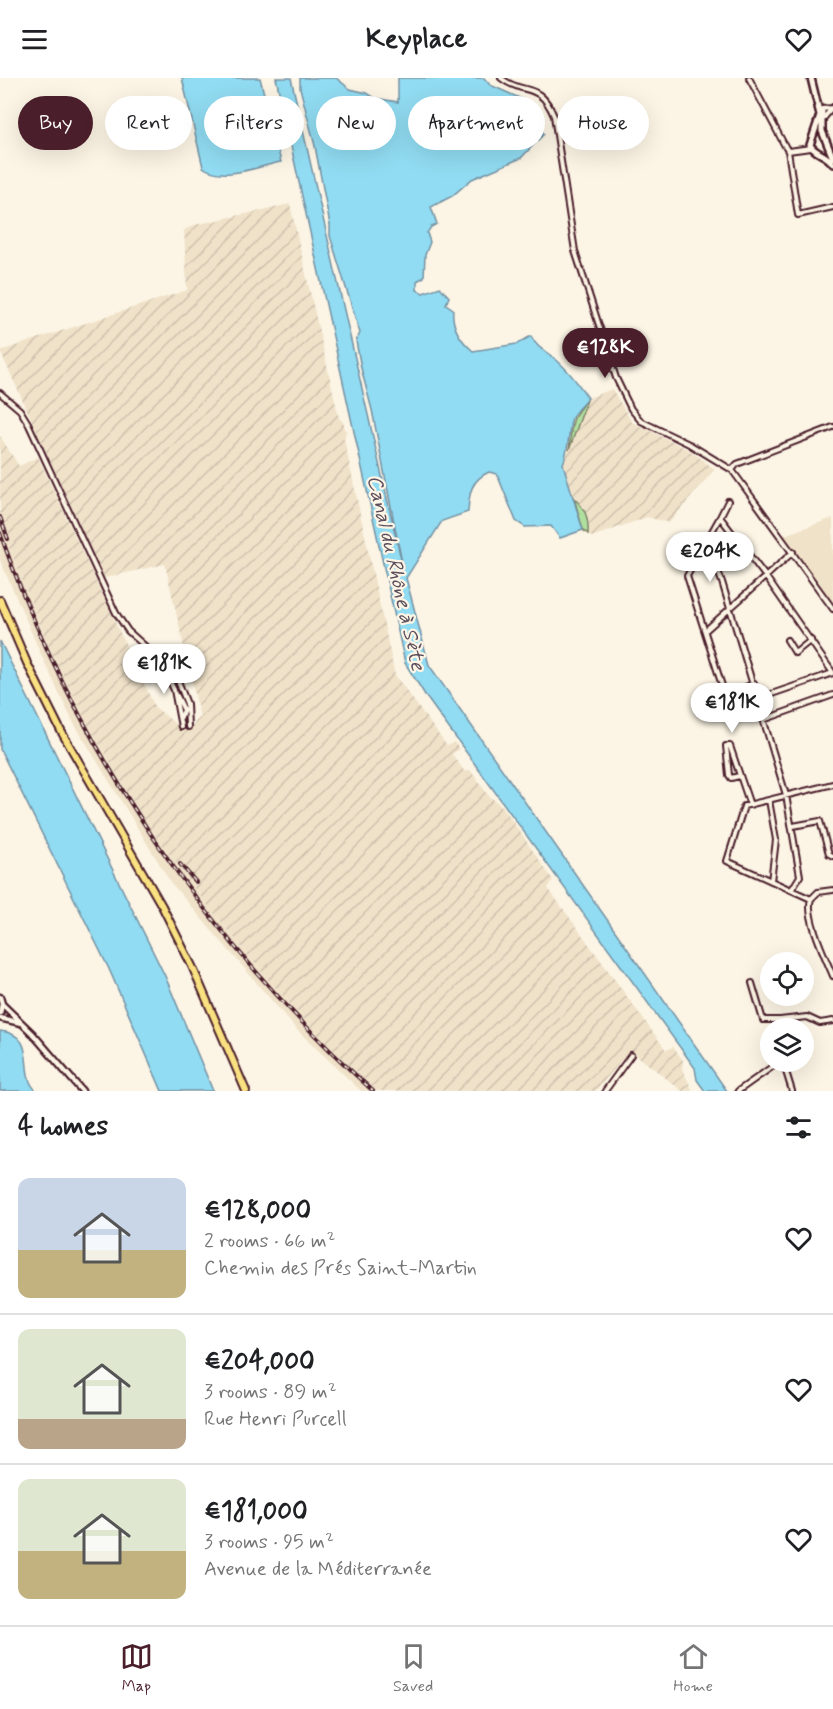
<!DOCTYPE html>
<html lang="en">
<head>
<meta charset="utf-8">
<style>
	body { margin:0; font-family:Mynerve,sans-serif; background:#f6f6f6; color:#202124; height:100vh; display:flex; flex-direction:column; font-size:22px; white-space:nowrap }
	* { box-sizing:border-box; margin:0 }
	p { font-size:20px; color:#757577 }
	.icon { flex:none; width:33px; height:33px; fill:none; stroke:currentColor; stroke-width:2; stroke-linecap:round; stroke-linejoin:round }
	.map { position:relative; height:1013px; overflow:hidden }
	.panel { display:flex; flex-direction:column; background:#fff; flex:1 }
	.panel>* { flex:none }
	.top-card { position:absolute; left:18px; top:18px; width:798px; height:54px; display:flex; gap:12px }
	.fabs { position:absolute; left:760px; top:874px; display:grid; gap:12px }
	.fabs a { display:grid; place-items:center; width:54px; height:54px; border-radius:50%; background:#fff; box-shadow:0 6px 24px #0002; font-size:30px }
	.price { position:absolute; translate:-50% -51px; padding:0 14px; border-radius:21px; background:#fff; color:#222; font-size:20px; line-height:39px; filter:drop-shadow(0 2px 3px #0008) }
	.price::after { content:''; position:absolute; left:50%; top:36px; width:18px; height:14px; margin-left:-9px; background:inherit; clip-path:polygon(0 0,100% 0,50% 100%) }
	.price.active { background:#4a1f2b; color:#fff }
	ul { padding:0; list-style:none }
	li { display:flex; align-items:center; gap:18px; height:150px; padding:0 18px }
	li+li { border-top:2px solid #e0e0e0 }
	li span { display:grid; place-items:center; flex:none; width:168px; height:120px; border-radius:12px; color:#555 }
	li>.icon { margin-inline-start:auto }
	span .icon { width:72px; height:72px; fill:#fffc; stroke-width:1 }
	li b { font-size:26px }
	h2 { display:flex; justify-content:space-between; align-items:center; height:72px; padding:0 18px; font-size:26px }
	.pill { padding:0 21px; border-radius:27px; background:#fff; box-shadow:0 6px 24px #0002; font-size:21px; line-height:54px }
	.pill.active { background:#4a1f2b; color:#fff }
	header { display:flex; justify-content:space-between; align-items:center; height:78px; padding:0 18px; background:#fff; font-size:27px; font-weight:700 }
	.dock { display:flex; justify-content:space-around; align-items:center; height:84px; border-top:2px solid #e0e0e0; background:#fff; font-size:16px; color:#757577 }
	.dock a { display:grid; justify-items:center; gap:3px }
	.dock .active { color:#4a1f2b }
	.map>svg:first-child { display:block }
	.built { fill:#f0e2c9 }
	.industrial { fill:url(#industrial-furrows) }
	.grass { fill:#b0e0a0; stroke:#7d8066; stroke-width:1.5 }
	.water { fill:#91dcf2; stroke:#7590a2; stroke-width:1.5 }
	.lines { fill:none; stroke-linecap:round; stroke-linejoin:round }
	.minor-casing { stroke:#4a1f2b; stroke-width:8 }
	.tertiary-casing { stroke:#4a1f2b; stroke-width:9 }
	.secondary-casing { stroke:#4a1f2b; stroke-width:10 }
	.primary-casing { stroke:#4a1f2b; stroke-width:10 }
	.minor { stroke:#fcf5e5; stroke-width:4 }
	.tertiary { stroke:#fcf5e5; stroke-width:4.5 }
	.secondary { stroke:#fcf5e5; stroke-width:5 }
	.primary { stroke:#f9e181; stroke-width:6 }
	.rail-casing { stroke:#4a1f2b; stroke-width:4 }
	.rail { stroke:#fcf5e5; stroke-width:1.5; stroke-dasharray:4.5; stroke-linecap:butt }
	.labels { text-anchor:middle; dominant-baseline:central; stroke-width:4.5; stroke-linejoin:round; paint-order:stroke }
	.water-label { font-size:21px; font-style:italic; fill:#5c4e5d; stroke:#fcf5e5 }
</style>
</head>
<body>
<header><svg class="icon" aria-label="menu" viewBox="0 0 24 24"><path d="M4 6h16M4 12h16M4 18h16"/></svg>Keyplace<svg class="icon" aria-label="heart" viewBox="0 0 24 24"><path d="M12 20l-8-8c-3-5 5-10 8-4 3-6 11-1 8 4z"/></svg></header>
<div class="map">
<svg width="833" height="1013" viewBox="0 0 833 1013">
	<defs>
		<pattern id="industrial-furrows" width="10" height="10" patternUnits="userSpaceOnUse" patternTransform="scale(1.5)"><rect width="10" height="10" fill="#f0e2c9"/><path d="M-1 1l2-2M0 10L10 0M9 11l2-2" fill="none" stroke="#cfc1ad"/></pattern>
	</defs>
	<rect width="100%" height="100%" fill="#fcf5e5"/>
	<filter id="ink" filterUnits="userSpaceOnUse"><feTurbulence type="fractalNoise" baseFrequency=".0167" numOctaves="2"/><feDisplacementMap in="SourceGraphic" scale="12" xChannelSelector="R" yChannelSelector="G"/><feConvolveMatrix kernelMatrix="1 2 1 2 8 2 1 2 1" color-interpolation-filters="sRGB"/></filter>
	<g filter="url(#ink)">
		<path class="built" d="M833,440V528L781,458Z
			M0,446L50,571L90,650L143,740L197,814L266,899L323,962L377,1013H361L297,952L171,805L72,642L43,581L0,482Z"/>
		<path class="industrial" d="M290,126L339,340L343,344L346,354L344,361L395,597L447,668L454,664L459,671L452,676L465,694L470,692L489,718L503,729L553,802L548,810L666,972L673,969L683,982L682,991L693,1013H682L630,972L596,1013H377L323,962L266,899L197,814L143,740L90,650L50,571L0,446V358L19,388L38,379L155,629L178,648L191,649L200,639L165,486L104,500L0,273L187,212L184,152L194,147Z
			M612,311L632,344L689,372L715,391L669,445L647,439L592,459L588,456L589,444L584,430L574,420L563,386L588,320Z"/>
		<path class="grass" d="M587,322L569,372C572,349 569,340 587,322Z
			M574,420C585,431 589,439 588,456L583,452Z"/>
		<path class="water" d="M182,0H260L281,84C259,88 222,104 203,89Z
			M276,0H291L403,490L372,332L361,290L356,263L360,255L330,158V147L315,68L300,10V0H336L350,11L367,15L375,20L398,24V0H484L490,7L522,21L544,56L521,80L472,101L452,118L431,129L437,146L431,149L427,155L430,164L425,177L424,199L417,203V212L423,215L440,209L449,219L446,226L453,231C451,249 460,262 473,273L517,266L531,258C537,270 544,272 554,280C568,291 578,305 588,320C582,328 573,333 571,343C568,358 569,371 563,386L583,452L560,460L551,448L525,449L516,443L497,396L489,394C471,402 469,415 468,434L442,443L406,500L429,587L727,1013H705L697,1002L695,990L427,620L405,585Z
			M0,563L165,898L213,1013H162L109,891L0,671Z
			M0,953C41,957 16,997 37,1013H0Z"/>
		<g class="lines">
			<defs>
				<path id="minor" d="M501,0C523,18 539,2 554,38L575,173L616,300L631,331L641,343L689,366L732,392L833,531
					M749,0L786,70L788,73L811,70
					M822,31L832,30
					M823,41L833,29
					M788,73L798,137L833,129
					M0,315L20,332L28,345L116,535L128,553L175,595L187,626L188,649
					M732,392L737,386L833,349
					M720,439L728,423
					M702,468L715,485L722,504L786,717L800,798L792,811
					M706,552L793,474
					M787,562L795,575L811,562
					M161,584L174,612L181,649
					M754,605L727,618L724,614L687,498L720,439L766,499L833,595L757,621
					M177,618L184,632L181,639
					M717,632L727,618
					M763,642L833,617
					M739,698L731,700L729,697L726,668H730L750,727
					M769,722L776,762L771,803
					M793,748L820,743L829,776L833,778
					M811,821L727,783L744,728L833,706
					M811,821C805,838 826,881 833,898
					M811,821L818,814L833,812
					M752,905L763,942H780
					M780,951V942L807,939L820,945L833,943
					M783,984L792,1013
					M605,1013L631,977
					M738,1013L779,984"/>
				<path id="tertiary" d="M0,919L2,926L0,935
					M2,926L32,955L82,1013
					M0,940L21,945"/>
				<path id="secondary" d="M811,0L820,37L810,67C815,76 827,76 833,86
					M822,34V53L833,80"/>
				<path id="primary" d="M0,522L27,585L61,653L162,828L192,888L246,1013"/>
			</defs>
			<use href="#minor" class="minor-casing"/>
			<use href="#tertiary" class="tertiary-casing"/>
			<use href="#secondary" class="secondary-casing"/>
			<use href="#primary" class="primary-casing"/>
			<use href="#minor" class="minor"/>
			<use href="#tertiary" class="tertiary"/>
			<use href="#secondary" class="secondary"/>
			<use href="#primary" class="primary"/>
			<defs>
				<path id="rail" d="M0,439L8,461
					M0,455C75,669 205,861 373,1013
					M180,786L196,804"/>
			</defs>
			<use href="#rail" class="rail-casing"/>
			<use href="#rail" class="rail"/>
		</g>
	</g>
	<g class="labels">
		<g class="water-label">
			<text transform="translate(396 495) rotate(77)">Canal du Rhône à Sète</text>
		</g>
	</g>
</svg>
<div class="fabs">
<a><svg class="icon" aria-label="locate" viewBox="0 0 24 24"><circle cx="12" cy="12" r="6"/><path d="M12 2v4M12 18v4M2 12h4M18 12h4"/></svg></a>
<a><svg class="icon" aria-label="layers" viewBox="0 0 24 24"><path d="M12 4l9 5-9 5-9-5zM3 14l9 5 9-5"/></svg></a>
</div>
<b class="price active" style="left:605px;top:301px">€128K</b>
<b class="price" style="left:710px;top:505px">€204K</b>
<b class="price" style="left:164px;top:617px">€181K</b>
<b class="price" style="left:732px;top:656px">€181K</b>
<div class="top-card">
<a class="pill active">Buy</a>
<a class="pill">Rent</a>
<a class="pill">Filters</a>
<a class="pill">New</a>
<a class="pill">Apartment</a>
<a class="pill">House</a>
</div>
</div>
<section class="panel">
<h2>4 homes<svg class="icon" aria-label="filters" viewBox="0 0 24 24"><path d="M4 7h16M4 17h16"/><circle cx="9" cy="7" r="2"/><circle cx="15" cy="17" r="2"/></svg></h2>
<ul>
<li><span style="background:linear-gradient(#c9d6e8 60%,#c2b280 0)"><svg class="icon" aria-label="home" viewBox="0 0 24 24"><path d="M3 11l9-7 9 7M6 9v11h12V9"/></svg></span><div><b>€128,000</b><p>2 rooms · 66 m²</p><p>Chemin des Prés Saint-Martin</p></div><svg class="icon" aria-label="heart" viewBox="0 0 24 24"><path d="M12 20l-8-8c-3-5 5-10 8-4 3-6 11-1 8 4z"/></svg></li>
<li><span style="background:linear-gradient(#dfe7d0 75%,#b9a48a 0)"><svg class="icon" aria-label="home" viewBox="0 0 24 24"><path d="M3 11l9-7 9 7M6 9v11h12V9"/></svg></span><div><b>€204,000</b><p>3 rooms · 89 m²</p><p>Rue Henri Purcell</p></div><svg class="icon" aria-label="heart" viewBox="0 0 24 24"><path d="M12 20l-8-8c-3-5 5-10 8-4 3-6 11-1 8 4z"/></svg></li>
<li><span style="background:linear-gradient(#dfe7d0 60%,#c2b280 0)"><svg class="icon" aria-label="home" viewBox="0 0 24 24"><path d="M3 11l9-7 9 7M6 9v11h12V9"/></svg></span><div><b>€181,000</b><p>3 rooms · 95 m²</p><p>Avenue de la Méditerranée</p></div><svg class="icon" aria-label="heart" viewBox="0 0 24 24"><path d="M12 20l-8-8c-3-5 5-10 8-4 3-6 11-1 8 4z"/></svg></li>
</ul>
</section>
<nav class="dock">
<a class="active"><svg class="icon" aria-label="map" viewBox="0 0 24 24"><path d="M3 6l6-2 6 2 6-2v14l-6 2-6-2-6 2zM9 4v14M15 6v14"/></svg>Map</a>
<a><svg class="icon" aria-label="saved" viewBox="0 0 24 24"><path d="M7 4h10v16l-5-4-5 4z"/></svg>Saved</a>
<a><svg class="icon" aria-label="home" viewBox="0 0 24 24"><path d="M3 11l9-7 9 7M6 9v11h12V9"/></svg>Home</a>
</nav>
</body>
</html>
